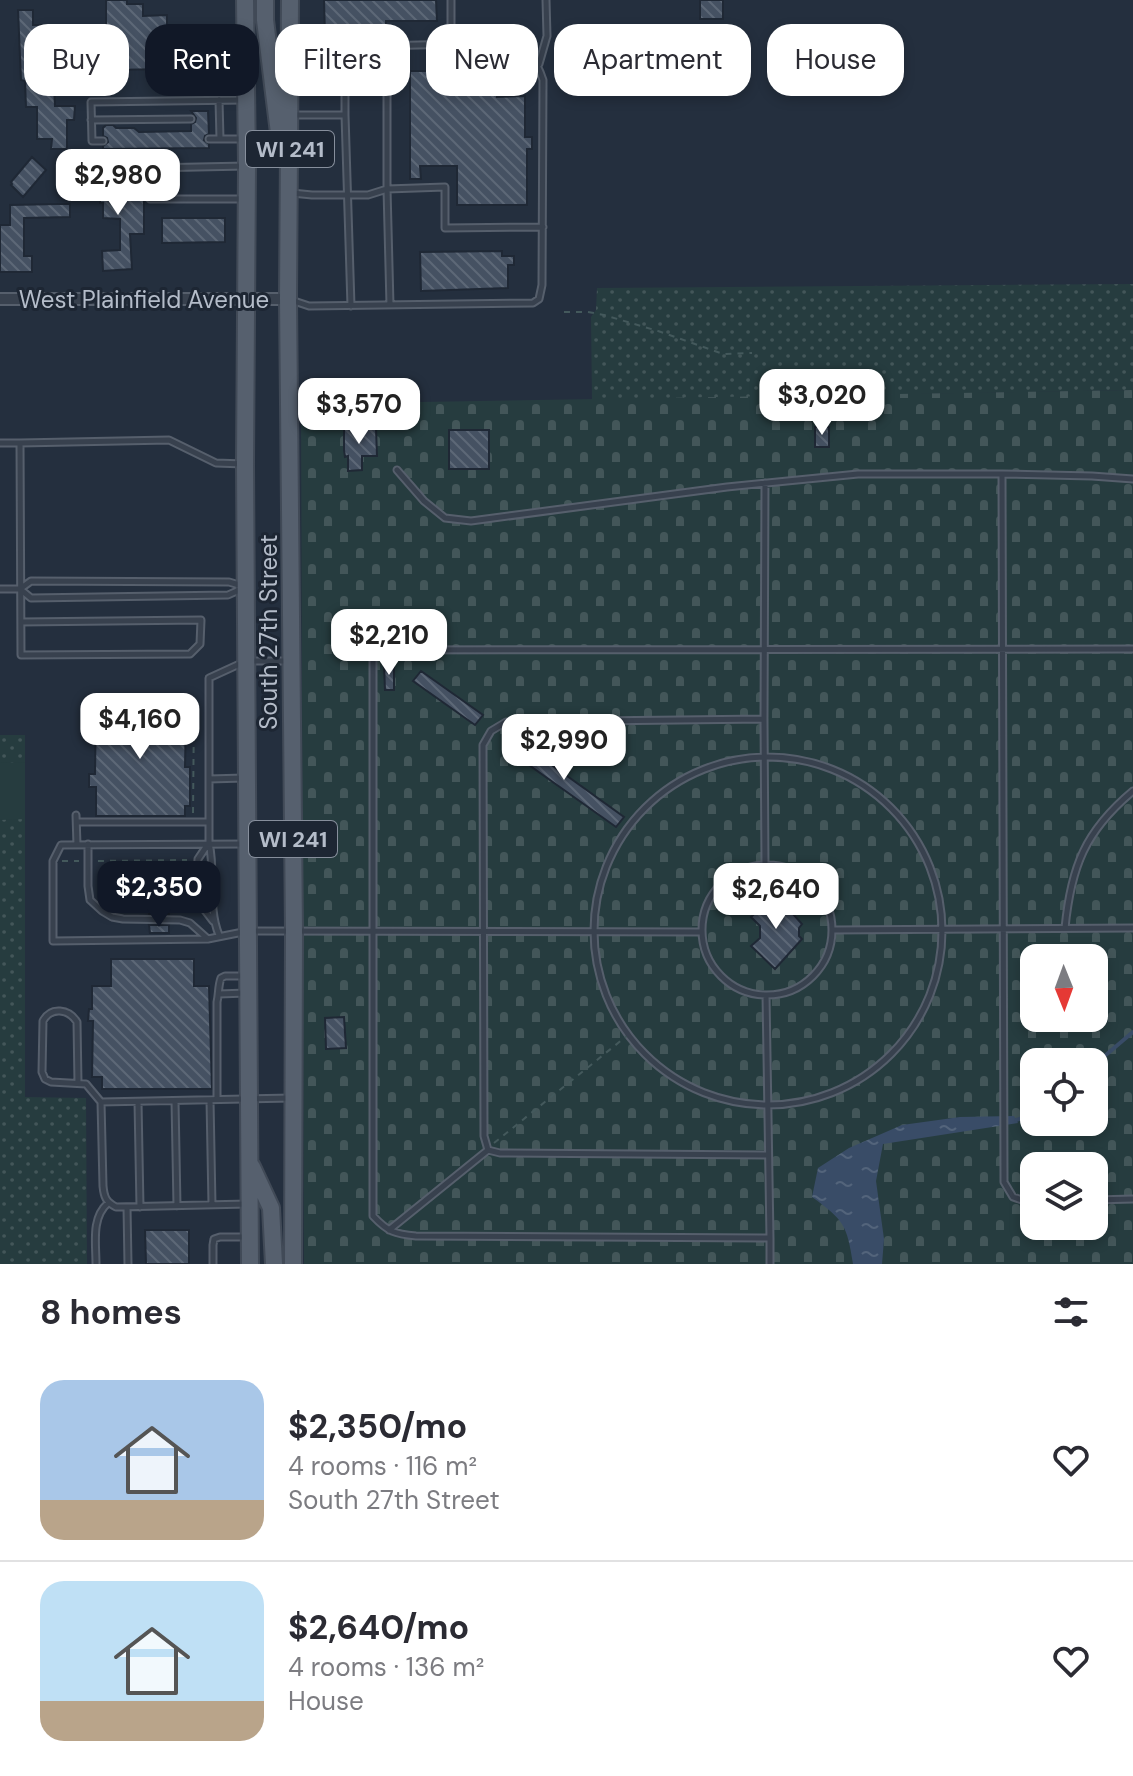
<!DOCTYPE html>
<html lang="en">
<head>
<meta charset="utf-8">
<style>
	body { margin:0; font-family:"DM Sans",sans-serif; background:#f7f7f7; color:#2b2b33; height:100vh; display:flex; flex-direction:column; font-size:30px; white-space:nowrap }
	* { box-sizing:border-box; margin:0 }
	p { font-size:26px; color:#7c7c81 }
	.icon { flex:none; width:44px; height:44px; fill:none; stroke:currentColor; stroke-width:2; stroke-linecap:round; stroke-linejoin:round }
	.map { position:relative; height:1264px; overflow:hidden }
	.sheet { display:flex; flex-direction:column; background:#fff; flex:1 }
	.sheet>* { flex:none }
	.guide { position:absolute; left:24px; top:24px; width:1086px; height:72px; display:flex; gap:16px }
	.needle { width:52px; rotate:179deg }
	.tools { position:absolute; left:1020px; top:944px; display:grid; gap:16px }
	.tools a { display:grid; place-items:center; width:88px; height:88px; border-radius:16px; background:#fff; box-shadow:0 4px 12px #0003; font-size:40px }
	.price { position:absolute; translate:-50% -68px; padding:0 18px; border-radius:16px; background:#fff; color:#222; font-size:26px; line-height:52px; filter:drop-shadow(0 2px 4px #0008) }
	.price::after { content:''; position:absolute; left:50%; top:48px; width:24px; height:18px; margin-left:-12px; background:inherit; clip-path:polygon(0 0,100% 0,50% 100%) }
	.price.selected { background:#111827; color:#fff }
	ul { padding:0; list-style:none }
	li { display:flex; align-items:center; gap:24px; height:200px; padding:0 40px }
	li+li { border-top:2px solid #e1e1e2 }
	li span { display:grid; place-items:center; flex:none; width:224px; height:160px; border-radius:24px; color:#555 }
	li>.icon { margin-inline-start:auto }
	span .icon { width:96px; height:96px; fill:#fffc; stroke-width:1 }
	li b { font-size:34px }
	h2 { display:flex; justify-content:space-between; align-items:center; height:96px; padding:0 40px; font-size:34px }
	.chip { padding:0 28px; border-radius:24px; background:#fff; box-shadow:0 4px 12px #0003; font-size:28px; line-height:72px }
	.chip.selected { background:#111827; color:#fff }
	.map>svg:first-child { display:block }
	.green { fill:url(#green-dots) }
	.cemetery { fill:url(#cemetery-stones); fill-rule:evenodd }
	.pitch { fill:#263c3f }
	.water { fill:url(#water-ripples) }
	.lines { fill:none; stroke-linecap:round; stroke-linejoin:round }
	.stream { stroke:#394c67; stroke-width:4 }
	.building { fill:url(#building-back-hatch); stroke:#1f2835; stroke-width:2 }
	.lane-casing { stroke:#565f6c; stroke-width:9 }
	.street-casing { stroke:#565f6c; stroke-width:14 }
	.primary-casing { stroke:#414a57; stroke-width:20 }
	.path { stroke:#44595c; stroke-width:2; stroke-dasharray:6 6; stroke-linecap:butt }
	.lane { stroke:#38414e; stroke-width:5 }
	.street { stroke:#38414e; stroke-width:10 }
	.primary { stroke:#56606e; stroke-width:16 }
	.labels { text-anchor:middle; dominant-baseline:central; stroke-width:6; stroke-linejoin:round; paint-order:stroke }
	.shield { fill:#1d2633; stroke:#878f9c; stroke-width:2 }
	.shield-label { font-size:22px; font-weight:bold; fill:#b4bcc9 }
	.street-label { font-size:24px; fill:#b4bcc9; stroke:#1d2633 }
</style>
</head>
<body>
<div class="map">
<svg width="1133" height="1264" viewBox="0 0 1133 1264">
	<defs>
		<pattern id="green-dots" width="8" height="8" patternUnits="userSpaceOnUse" patternTransform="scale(2)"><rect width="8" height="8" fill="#263c3f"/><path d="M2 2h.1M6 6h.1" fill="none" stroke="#435659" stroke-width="1.8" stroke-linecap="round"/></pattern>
		<pattern id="cemetery-stones" width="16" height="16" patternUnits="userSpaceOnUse" patternTransform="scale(2)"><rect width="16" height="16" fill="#263c3f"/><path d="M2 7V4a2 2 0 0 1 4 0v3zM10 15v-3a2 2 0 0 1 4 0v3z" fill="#435659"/></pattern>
		<pattern id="water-ripples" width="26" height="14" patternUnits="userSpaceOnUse" patternTransform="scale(2)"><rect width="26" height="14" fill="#394c67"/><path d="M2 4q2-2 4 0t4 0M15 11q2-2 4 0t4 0" fill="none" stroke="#53647b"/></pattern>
		<pattern id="building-back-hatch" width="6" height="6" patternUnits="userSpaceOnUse" patternTransform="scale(2)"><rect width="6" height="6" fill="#455162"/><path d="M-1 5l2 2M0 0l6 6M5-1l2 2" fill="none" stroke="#5d6877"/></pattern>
	</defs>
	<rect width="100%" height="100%" fill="#242f3e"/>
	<path class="green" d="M1133,284V390L592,400L591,317L596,310L597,288Z
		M0,735H25V1097L86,1098L87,1264H0Z"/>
	<path class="cemetery" d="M1133,390V1264H304L301,404ZM1034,958H1094V1018H1034ZM1034,1062H1094V1122H1034ZM1034,1166H1094V1226H1034Z"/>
	<path class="pitch" d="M25,762V819L0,820V763Z"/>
	<path class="water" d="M1014,1116L1018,1123L883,1144L876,1181L884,1239L882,1264H853C847,1225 844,1220 812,1197L818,1168L849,1148L902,1125L960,1117Z"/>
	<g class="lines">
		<path class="stream" d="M1094,1065L1133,1032
			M1016,1120L1034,1114"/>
	</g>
	<path class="building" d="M106,0H127V4H143V16L167,15V36H169V53H172V69L107,70L106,37H81V26L106,27Z
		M324,0H436L437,21H386V35L325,36Z
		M700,0H723V19H700Z
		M18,10H33V25H53V39H60V44H75V84L54,85L55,106H75L74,120H67V149H51L52,139H37V107H26L25,81L21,80Z
		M410,71H496L497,97L525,96V137H532V149H527V205H457V166H420L421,179H410Z
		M191,111H208L209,134L205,136L204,140L209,144V148L103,149V146L108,142L107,138L103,136V128L106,125H113L116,128H134L139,132L191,131V124L195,122L196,118Z
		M32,157L46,170L23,197L11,185L12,184L11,182Z
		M69,182H90V185H144V234H130L132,269L103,271L102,251L120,250V219L103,218V203H100V195H69Z
		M58,204H70V217L24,218V256H32V272H0V225H10V205Z
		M162,218H225V242L162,243Z
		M502,251V256H514V265H508V288L421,291L420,252Z
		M815,427H829V447H815Z
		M344,428H376L377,456H362V470L348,471V456L345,457L344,450Z
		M449,430H489V469H449Z
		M384,664H394V690H385Z
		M421,671L483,715L475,725L413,681Z
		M150,700H163V716H186L185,767H190V806H185V816H96V787H89V774H95L96,701L150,702Z
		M513,737L624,817L616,827L505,748Z
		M129,878H191L192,904H169V914H149V904H129Z
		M775,894L802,924L799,928V936L802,939L775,969L751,946L760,938V926L751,917Z
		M149,925H169V933H150Z
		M111,959H194V986H209L212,1089H102V1077H92L93,1021H88L89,1009H92V986H111Z
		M344,1017L346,1048L326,1049L325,1018Z
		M145,1230H189V1264H146Z"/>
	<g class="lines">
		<defs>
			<path id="lane" d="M451,0V44
				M539,64L547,36L546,0
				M219,100L220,139
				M291,115H345V46
				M345,115L351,306
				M91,120L191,119
				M209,139H244
				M103,141H92L91,102L245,100
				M292,193L312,195H368L387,189V45
				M244,199H150V168L246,166
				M291,300L309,306L533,303L539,299L542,285L543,80C536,58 525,45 501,43L295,48
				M390,305L387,189L445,187V228L543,227
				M0,443H20
				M397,470L424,501L445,518L471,521L727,487L858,474H1002L1092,476L1133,479
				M1002,474L1004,1182L1013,1197L1028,1202H1034
				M31,581L229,582L246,587L228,595L31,598L20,589Z
				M0,589H20
				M21,622L201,620L200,644L190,654L21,655C20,585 20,514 20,443L169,440L216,463L244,464
				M764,719L765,483
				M594 931a174 174 0 1 1 348 0a174 174 0 1 1-348 0Z
				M209,779L244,778
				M76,815L77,845
				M77,822H209
				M88,844V886L90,900L102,911L112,917L123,919L180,920L190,923L208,939
				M208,844L198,859L196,893L197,900L213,921
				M246,844L61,845L53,861V941L208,939L248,931L701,932
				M702 930a65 65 0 1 1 130 0a65 65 0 1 1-130 0Z
				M765,865L764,719L506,722L491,731L483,745L484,1136L488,1150L500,1153L768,1155
				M1065,928C1071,867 1085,831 1133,791
				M833,930L1133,928
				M219,935C207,906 216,873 209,843V678L246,661H287
				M219,994L246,993
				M766,995L770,1238
				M78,1083L77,1022C69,1009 51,1006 43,1021L42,1072L45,1079L51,1082L86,1084L101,1102L103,1186C104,1197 106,1202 116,1207L248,1204
				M217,1099V1002C219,994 218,986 221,978L225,976H246
				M210,1100L212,1205
				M175,1101L177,1206
				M101,1102C165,1101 228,1099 292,1098
				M138,1102L140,1207
				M1094,1200L1133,1199
				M127,1207L128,1264
				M389,1230L488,1150
				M96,1264C96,1243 91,1218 108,1203
				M213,1264V1245L214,1239L220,1237H248
				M770,1264V1238L416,1236C395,1234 388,1232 373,1216V650L1133,649"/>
			<path id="street" d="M0,299H288"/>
			<path id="primary" d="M245,0L247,166L245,464L250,1264
				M265,0V20L281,149
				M290,0L288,299L294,932L293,1264
				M252,1167L271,1208L274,1264"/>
		</defs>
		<use href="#lane" class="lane-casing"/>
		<use href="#street" class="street-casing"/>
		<use href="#primary" class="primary-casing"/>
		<path class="path" d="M564,312H588L604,315L658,331L723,354L752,353
			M163,705L194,706L193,814
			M62,861H79
			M98,861L187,860
			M138,862V878
			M494,1143L628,1035"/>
		<use href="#lane" class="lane"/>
		<use href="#street" class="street"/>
		<use href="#primary" class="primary"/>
	</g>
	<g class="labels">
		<g class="shield">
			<rect x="246" y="131" width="88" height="36" rx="6"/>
			<rect x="249" y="821" width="88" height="36" rx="6"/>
		</g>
		<g class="shield-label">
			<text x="290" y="149">WI 241</text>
			<text x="293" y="839">WI 241</text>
		</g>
		<g class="street-label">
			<text x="144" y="299">West Plainfield Avenue</text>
			<text transform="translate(268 632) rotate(-90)">South 27th Street</text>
		</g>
	</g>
</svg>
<div class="tools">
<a><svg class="needle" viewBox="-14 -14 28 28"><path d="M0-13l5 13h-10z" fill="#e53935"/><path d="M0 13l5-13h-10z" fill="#7c7c81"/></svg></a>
<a><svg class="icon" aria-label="locate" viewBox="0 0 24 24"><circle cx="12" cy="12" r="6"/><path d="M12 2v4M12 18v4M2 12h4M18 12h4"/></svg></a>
<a><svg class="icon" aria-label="layers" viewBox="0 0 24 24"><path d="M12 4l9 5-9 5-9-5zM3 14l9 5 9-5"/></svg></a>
</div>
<b class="price" style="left:118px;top:217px">$2,980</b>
<b class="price" style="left:822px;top:437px">$3,020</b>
<b class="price" style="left:359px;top:446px">$3,570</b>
<b class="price" style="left:389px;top:677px">$2,210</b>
<b class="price" style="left:140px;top:761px">$4,160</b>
<b class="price" style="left:564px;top:782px">$2,990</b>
<b class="price selected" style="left:159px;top:929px">$2,350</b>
<b class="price" style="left:776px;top:931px">$2,640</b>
<div class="guide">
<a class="chip">Buy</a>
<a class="chip selected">Rent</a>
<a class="chip">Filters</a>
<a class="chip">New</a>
<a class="chip">Apartment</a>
<a class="chip">House</a>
</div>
</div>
<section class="sheet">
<h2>8 homes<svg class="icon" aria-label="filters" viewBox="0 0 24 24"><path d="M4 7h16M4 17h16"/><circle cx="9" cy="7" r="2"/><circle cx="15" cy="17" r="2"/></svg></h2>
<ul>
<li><span style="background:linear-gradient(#a9c7e8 75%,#b9a48a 0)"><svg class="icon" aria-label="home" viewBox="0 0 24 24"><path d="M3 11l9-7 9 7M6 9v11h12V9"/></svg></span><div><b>$2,350/mo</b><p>4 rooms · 116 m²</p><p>South 27th Street</p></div><svg class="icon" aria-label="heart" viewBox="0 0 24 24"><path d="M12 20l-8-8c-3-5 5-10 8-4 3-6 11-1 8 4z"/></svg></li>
<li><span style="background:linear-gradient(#bfe0f5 75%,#b9a48a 0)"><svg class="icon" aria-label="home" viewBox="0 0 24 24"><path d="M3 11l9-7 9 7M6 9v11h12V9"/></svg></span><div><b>$2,640/mo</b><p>4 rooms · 136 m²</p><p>House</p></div><svg class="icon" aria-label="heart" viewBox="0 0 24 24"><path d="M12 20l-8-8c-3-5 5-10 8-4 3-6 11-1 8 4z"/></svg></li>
</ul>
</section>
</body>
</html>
